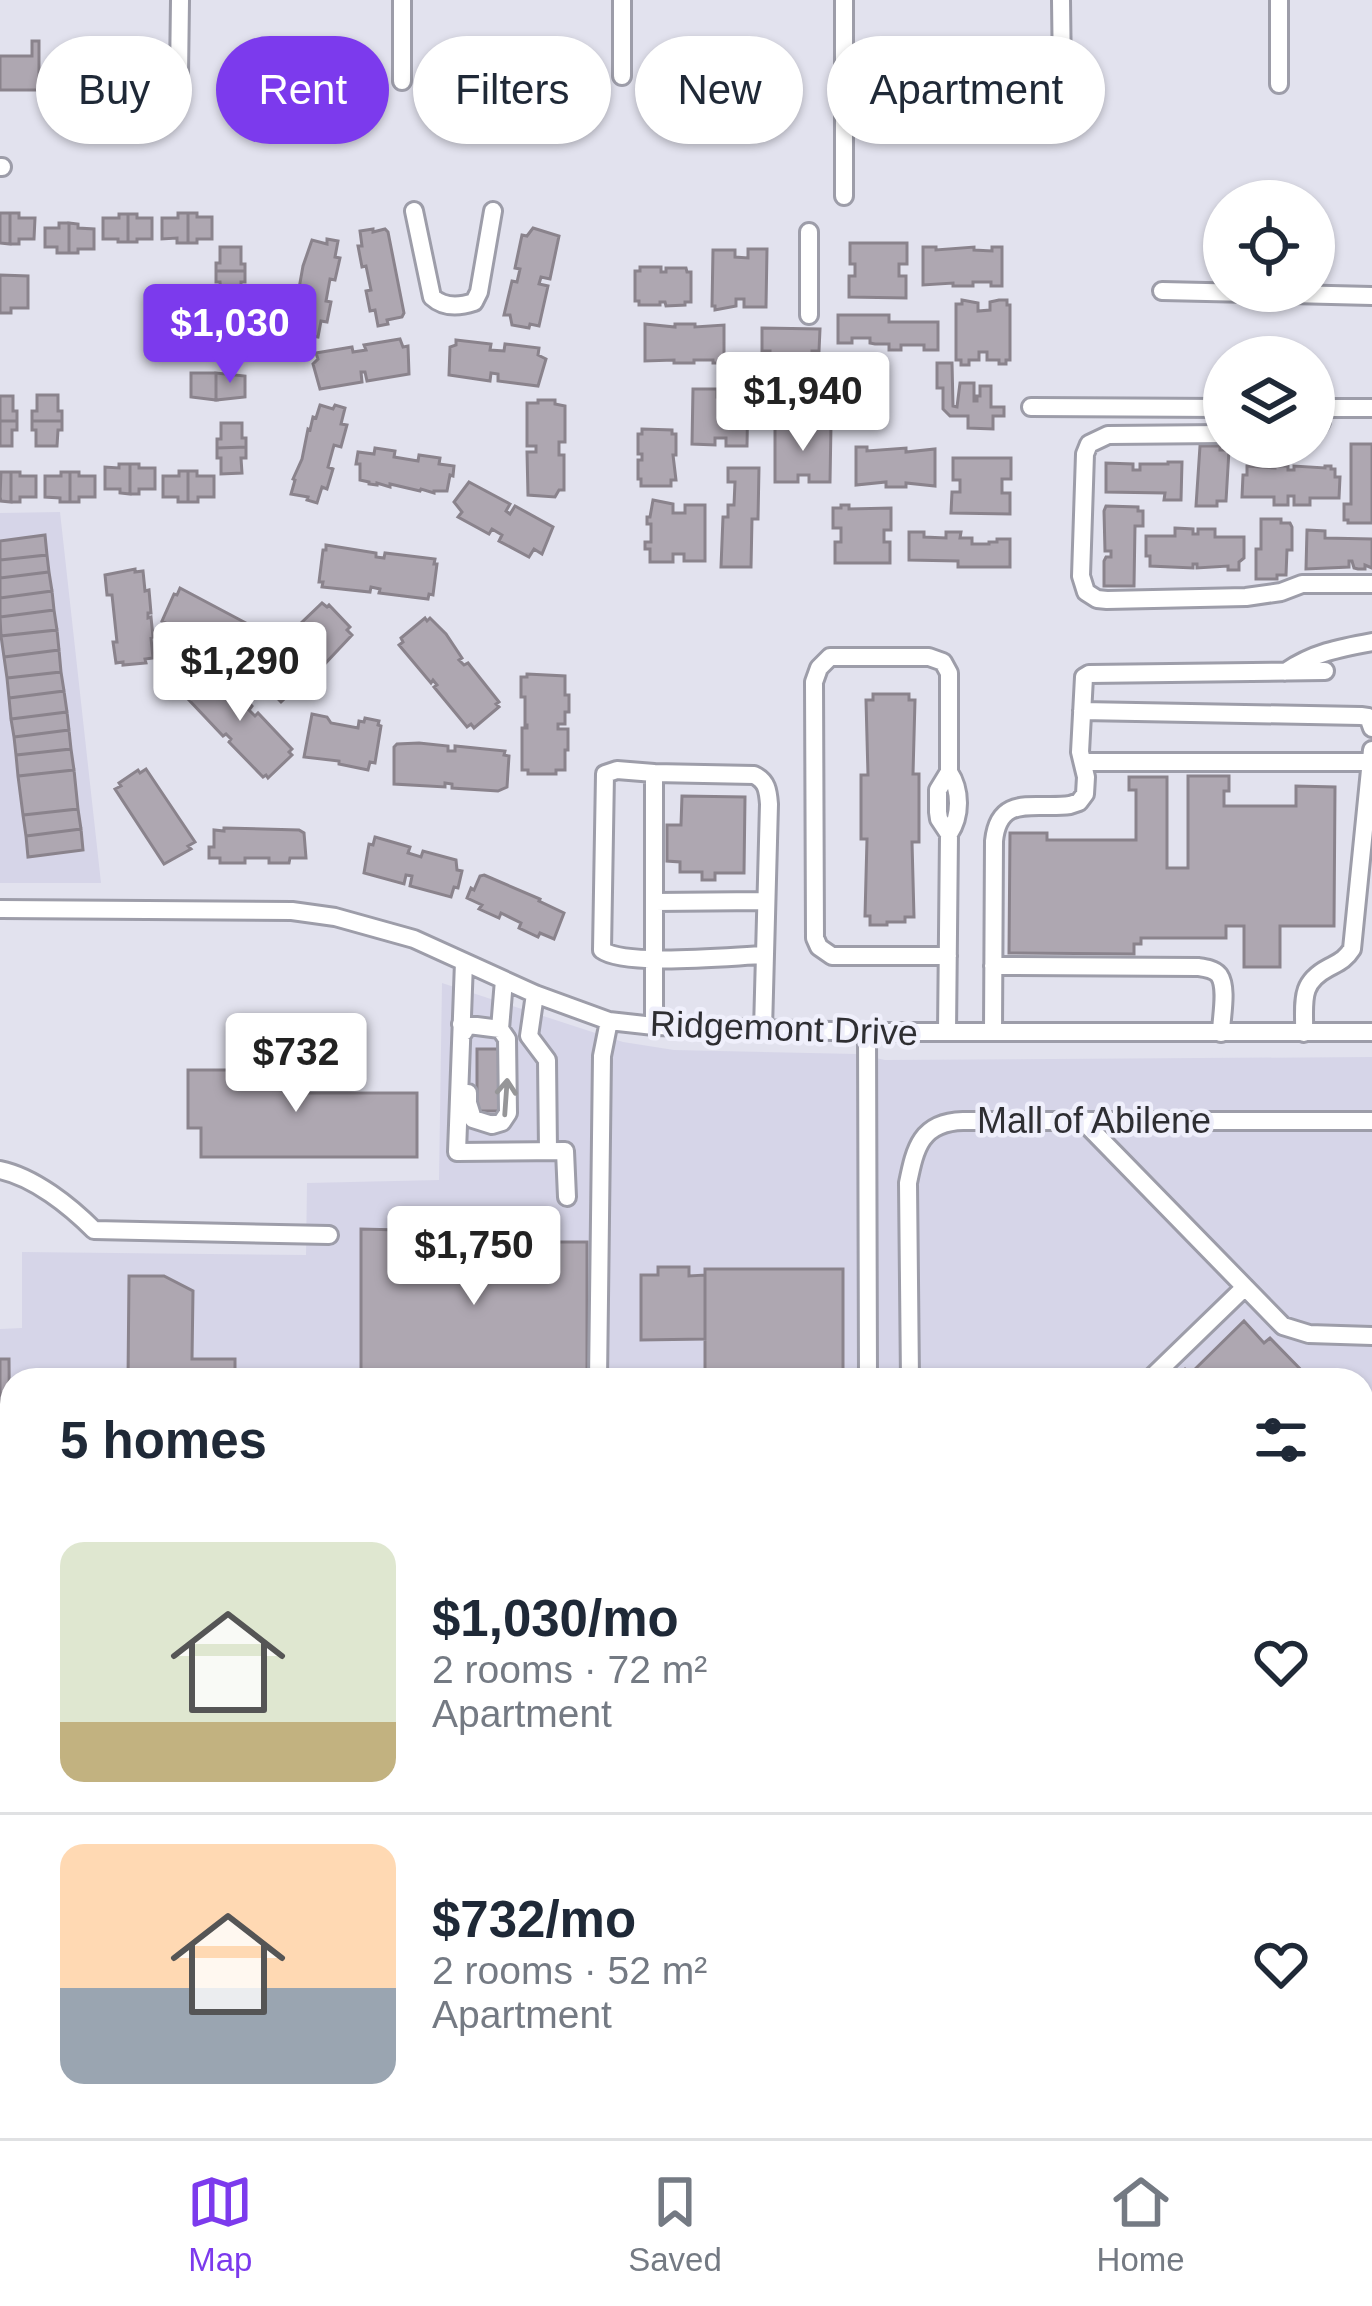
<!DOCTYPE html>
<html lang="en">
<head>
<meta charset="utf-8">
<style>
	body { margin:0; font-family:Helvetica,sans-serif; background:#f6f6f7; color:#1f2937; height:100vh; display:flex; flex-direction:column; font-size:45px; white-space:nowrap }
	* { box-sizing:border-box; margin:0 }
	p { font-size:39px; color:#747a83 }
	.icon { flex:none; width:66px; height:66px; fill:none; stroke:currentColor; stroke-width:2; stroke-linecap:round; stroke-linejoin:round }
	.map { position:relative; flex:1; overflow:hidden }
	.side { position:absolute; left:0px; top:1368px; width:1374px; height:771px; display:flex; flex-direction:column; background:#fff; border-radius:36px 36px 0 0; box-shadow:0 3px 9px #0004 }
	.side>* { flex:none }
	.hud { position:absolute; left:36px; top:36px; width:1302px; height:108px; display:flex; gap:24px }
	.controls { position:absolute; left:1203px; top:180px; display:grid; gap:24px }
	.controls a { display:grid; place-items:center; width:132px; height:132px; border-radius:50%; background:#fff; box-shadow:0 3px 9px #0004; font-size:60px }
	.price { position:absolute; translate:-50% -102px; padding:0 27px; border-radius:12px; background:#fff; color:#222; font-size:39px; line-height:78px; filter:drop-shadow(0 3px 6px #0008) }
	.price::after { content:''; position:absolute; left:50%; top:72px; width:36px; height:27px; margin-left:-18px; background:inherit; clip-path:polygon(0 0,100% 0,50% 100%) }
	.price.on { background:#7c3aed; color:#fff }
	ul { padding:0; list-style:none }
	li { display:flex; align-items:center; gap:36px; height:300px; padding:0 60px }
	li+li { border-top:3px solid #e0e1e3 }
	li span { display:grid; place-items:center; flex:none; width:336px; height:240px; border-radius:24px; color:#555 }
	li>.icon { margin-inline-start:auto }
	span .icon { width:144px; height:144px; fill:#fffc; stroke-width:1 }
	li b { font-size:51px }
	h2 { display:flex; justify-content:space-between; align-items:center; height:144px; padding:0 60px; font-size:51px }
	.chip { padding:0 42px; border-radius:54px; background:#fff; box-shadow:0 3px 9px #0004; font-size:42px; line-height:108px }
	.chip.on { background:#7c3aed; color:#fff }
	.dock { display:flex; justify-content:space-around; align-items:center; height:168px; border-top:3px solid #e0e1e3; background:#fff; font-size:33px; color:#747a83 }
	.dock a { display:grid; justify-items:center; gap:6px }
	.dock .on { color:#7c3aed }
	.map>svg:first-child { display:block }
	.built { fill:#d6d5e8 }
	.building { fill:#aea7b1; stroke:#8a838c; stroke-width:3 }
	.lines { fill:none; stroke-linecap:round; stroke-linejoin:round }
	.minor-casing { stroke:#9d9da9; stroke-width:22 }
	.major-casing { stroke:#9d9da9; stroke-width:27 }
	.minor { stroke:#fff; stroke-width:16 }
	.major { stroke:#fff; stroke-width:21 }
	.oneway { stroke:#969698 }
	.labels { text-anchor:middle; dominant-baseline:central; stroke-width:9; stroke-linejoin:round; paint-order:stroke }
	.street-label { font-size:36px; fill:#2e2e32; stroke:#efeffb }
</style>
</head>
<body>
<div class="map">
<svg width="1372" height="2138" viewBox="0 0 1372 2138">
	<rect width="100%" height="100%" fill="#e2e2ee"/>
	<path class="built" d="M60,512L101,883H0V513Z
		M442,983L623,1042L674,1050L857,1054L885,1060L1372,1057V2138H901L882,2127H1362V1380H12V1611L0,1604V1329L22,1328V1252L306,1255L307,1183L439,1180Z"/>
	<path class="building" d="M32,41H39V90H0V56H32Z
		M0,213H10V244L0,243Z
		M10,213H19V218H35L34,239H19V244H10Z
		M178,213H188V243H177V238L162,239V218H178Z
		M188,213H197V217H212V239H197V243H188Z
		M119,214H128V242H118V239H103V218H119Z
		M128,214H137V218H152V239H137V242H128Z
		M59,223H69V253H57V247H45V228H59Z
		M69,223L78,224V228L94,229V249H78V253H69Z
		M533,228L559,236L550,279L541,277L539,284L548,286L539,326L530,324L529,328L512,325L510,315H504L512,281L517,282L520,269L515,268L522,235L527,236Z
		M373,229V232L385,229L388,232L404,313L402,317L387,320L388,324L378,326L375,310L370,311L366,291L371,290L366,266L362,267L358,246H362L360,231Z
		M327,239L338,241L335,257L340,258L335,280L330,279L326,301L331,302L327,322L321,321L318,337L306,335L307,331L292,327L294,317L292,316L293,310L295,311L303,266L312,240L327,244Z
		M850,243H907V264H899V276H906V298L849,297V276H855V264H850Z
		M220,247H241V264H245V271H216V263H220Z
		M923,247H936V250L974,247V250L992,251V247H1002V286H991V282H973V286H953V283L923,285Z
		M748,249H767L766,307H744V299H736V306L715,310V306H712L713,250H735V257L748,258Z
		M640,267H661V272H666V268H686L687,272H691V302H685V305L666,306L665,302H660V305H639V301H635V271H640Z
		M216,271H245V282H241V298H221L220,282H216Z
		M0,275L28,276V308H11V313H0Z
		M962,300L978,303V311L990,310V302L999,300H1007V305H1010V360H1006V364H999V360H987V352H979V360H969V365H961V360H956V304H962Z
		M838,315H889V322H938V350H924V345H901V350H889V344H875L870,343V338H852V343H838Z
		M200,321H217L218,347H190V324H200Z
		M217,321L246,324V347H218Z
		M645,324L675,327V324H695V327L724,325V363H713V360H694V363H674V360L645,361Z
		M762,328L820,329L819,351H812V361L820,362V383L763,382V361H770V351H762Z
		M400,339L403,347L408,346L409,374L367,381L365,372H361L362,382L320,389L313,364L318,359L316,353L352,347L353,352L366,350L364,345Z
		M456,340L491,344L490,350L504,351L505,344L539,348L538,355L546,359L538,386L498,381V374L491,373L490,381L449,375L450,347L456,345Z
		M846,360L875,361V366H880L879,386H876V392H879L876,425H871V419L845,418V411H841V391H846V386H840V367H846Z
		M937,363H952L953,406L957,407L960,383H974V401H977V396H980V386H991V407H1004V416H993V429L968,428V416H950L943,409V388H937Z
		M191,373H216V400L191,397Z
		M216,373L245,376V397L216,400Z
		M693,389H717V397H727V389H748L747,446H726V438H715V445L692,444Z
		M37,395H58V411H62V421H32V411H37Z
		M0,396H13V411H17V421H0Z
		M538,400H555V404L565,406V442H559V455H564V490H559L555,497L528,495L527,452H536V446H527V403H538Z
		M320,405L333,409L335,405L345,408L341,424L347,425L341,447L334,445L328,467L333,469L327,489L322,487L317,503L307,500L308,497L291,494L295,480L293,479L302,459L308,429L310,430L313,417L316,418Z
		M0,421H17V430H12V446H0Z
		M32,421H62V430H58L57,446H36V430H32Z
		M221,423H242V438H246V447L217,448V439H221Z
		M810,425H831L830,482H809V475H798V482H775V426H798V434H810Z
		M642,429L672,430V434H676V455H673L676,480H671V486H641V479H638V460H642V454H638V434H642Z
		M1351,444H1372V523H1348V520H1344V504H1351Z
		M1200,446H1220V450H1229L1226,501H1217V506H1196Z
		M246,447V458H241L242,473L221,474V458H217V448Z
		M856,447H867V451L906,448V452L935,449V486L906,483V487H886V482L856,485Z
		M375,448L395,451L394,457L418,461L419,455L440,458L439,464L454,466L453,476L450,475L447,491H434V493L421,489L420,491L390,484V487L377,483V485L369,484V482L360,480V464H356L358,452L374,454Z
		M953,458H1011V479H1002V493H1010V514L951,513L952,492H960V480H953Z
		M1168,462H1182L1181,500H1164L1165,493L1106,492V463L1133,464V470H1140V464H1168Z
		M119,464H130V494L120,493V489H105V467L119,468Z
		M130,464H139V468H155V489H139V494H130Z
		M1247,466L1275,468V466H1288V470H1294V466L1325,468V466H1331V469H1335V477H1340L1339,498H1310V505H1294V496H1288V505H1274V497H1242L1243,475H1247Z
		M728,468H759L758,519H752L751,567H721L723,517H728V505H734L735,482H728Z
		M179,471H188V502H178V497H163V476H179Z
		M188,471H197V476H214V497H198V502H188Z
		M1,472H11V502L1,501L0,497Z
		M11,472H20V476H36V497H20V502H11Z
		M61,472H70V502H60V498L45,497V476H61Z
		M70,472H79V476H95V497H79V502H70Z
		M469,482L510,504L506,511L510,514L515,506L553,527L542,554L534,549L529,557L499,541L502,535L492,529L489,534L458,517L462,512L454,502Z
		M653,500L673,504V513H685V505H705V561H684V554H673V562H650V549H645V542H651V524H647V517H650Z
		M841,505H849V509L891,508V530H884V542H890V563H835V542H841V528H833V508H841Z
		M1106,506L1138,507V511H1143V526H1135L1134,586H1104V561L1106,557H1111V551H1105L1104,511Z
		M1261,519H1281V523H1290L1292,527V550H1287L1286,575H1277V579H1256V549H1261Z
		M1175,528L1193,529V534H1198V529H1215V537H1244V558L1239,562V570H1228V566L1197,568V564H1193V568L1150,566V556H1146V536H1175Z
		M1307,530L1325,531V538L1372,539V568L1365,565V569H1358L1354,568L1352,561H1349V567L1306,569Z
		M909,532H924V537L946,538V532H961L960,538H972V544H989V542H997V539H1010V567H958V561L909,560Z
		M45,535L47,555L0,560V541Z
		M326,545L376,553V557L384,558L385,553L435,559L434,564H437L433,595L429,594L428,599L379,593L380,589L371,587L370,592L322,587L323,582H319L323,550H326Z
		M47,555L49,572L0,578V560Z
		M135,569V572L143,571L145,591L149,590L151,613H148V618L151,617L153,637L151,638L153,658L145,659L146,663L123,665V662L116,663L113,642H117L112,595H107L105,575Z
		M49,572L52,591L0,598V578Z
		M180,588L259,630L246,658L243,656L240,663L162,621L174,594L177,595Z
		M52,591L54,610L0,617V598Z
		M322,603L327,607L329,605L350,627L347,630L352,635L320,669L313,662L309,666L314,671L281,702L251,671Z
		M54,610L57,630L1,636L0,617Z
		M425,618L427,621L430,618L446,634L462,658L459,660L464,665L468,663L499,702L496,704L499,707L474,728L471,724L467,727L434,687L437,685L433,680L431,683L399,645L403,642L401,638Z
		M57,630L59,650L4,657L1,636Z
		M59,650L61,672L7,678L4,657Z
		M219,671L252,706L249,710L255,716L258,713L292,749L289,752L292,755L268,778L266,775L263,777L229,742L231,739L226,734L223,736L189,700L193,696L189,693L212,672L215,675Z
		M61,672L64,691L9,698L7,678Z
		M527,674L565,676V695H569V712H565V724H558V729H568V750H565V770H556V774H528V770H522V728H527V725H525V697H521V677H527Z
		M64,691L67,712L11,719L9,698Z
		M873,694H909V700H915L913,774H919V842H912L914,917H905V922H887V925H870V916H865L867,839H861V775H868L866,700H873Z
		M67,712L69,730L14,737L11,719Z
		M312,714L327,717L331,723L358,728L359,721L364,722L365,718L379,721L378,725L381,726L375,763L370,762L368,770L339,764V761L304,757Z
		M69,730L71,749L16,755L14,737Z
		M419,743L448,746V751H455V746L505,751L504,755L509,756L507,787L498,791L452,788V784L445,783V787L394,784V747L397,744Z
		M71,749L74,770L18,776L16,755Z
		M146,769L195,842L188,846L191,849L164,864L115,789L121,786L119,783L138,770L140,773Z
		M74,770L78,809L23,815L18,776Z
		M1188,776H1229V791H1224V806H1296V786L1335,787L1334,926H1280V967H1244V926H1226V938H1141V944H1134V954L1009,953L1010,833H1047V840H1136V790H1129V777H1167V868H1188Z
		M682,796L745,797L744,873H715V880H702V872H680V862L667,861V825H681Z
		M78,809L81,829L26,836L23,815Z
		M224,828L299,830L304,833L306,858H290L289,863H269V858H245V863H220V858H209V847H214V830L224,831Z
		M81,829L83,850L28,857L26,836Z
		M375,837L410,847L408,853L421,857L423,851L456,860L457,870L462,871L458,888L454,887L451,897L410,886L412,876L406,875L404,884L364,873L369,844L373,845Z
		M484,875L540,899L539,901L564,913L554,939L540,933L538,937L519,928L521,923L501,913L499,918L479,909L482,905L467,898L471,888L474,890L480,876Z
		M477,1049H502L503,1111H477Z
		M247,1060H314V1087H303V1093H417V1157H201V1128H188V1070H247Z
		M547,1227H558V1242H587V1380H361V1229L400,1230L403,1242H474V1234L545,1236Z
		M658,1267H689V1276L705,1275V1339L641,1340V1275H658Z
		M705,1269H843V1380H705Z
		M129,1276H164L193,1291L192,1359H235V1380H128Z
		M1244,1321L1264,1343L1270,1338L1307,1376L1306,1380H1173L1185,1369L1190,1374Z
		M0,1359H9L10,1477H0Z
		M1362,1432L1372,1442V1998H1362Z"/>
	<g class="lines">
		<defs>
			<path id="minor" d="M402,0V81
				M622,0V76
				M1061,0L1062,78
				M1279,0V84
				M179,76L180,0
				M0,167H2
				M844,196V0
				M414,211L432,297C444,308 459,307 474,302L479,292L493,211
				M1162,291L1372,296
				M809,315V232
				M1031,407L1224,408
				M1314,408H1372
				M1314,433L1321,422L1322,408
				M1224,434L1108,435L1089,444L1085,454L1081,576L1086,592L1097,599L1107,600L1246,597L1281,592L1302,584H1372
				M1285,672C1313,653 1339,648 1372,642
				M1082,711L1361,716L1368,717L1372,728
				M1083,762H1372
				M949,772C961,790 961,816 949,834
				M654,773L617,770L605,774L602,950C625,967 732,956 765,955
				M654,902L766,901
				M0,909L292,911L335,917L414,939L535,994L609,1021L654,1026L867,1032H1372
				M464,962L457,1152L565,1151L567,1197
				M993,966L1198,967C1205,968 1214,969 1219,975C1228,988 1221,1018 1221,1033
				M535,994L529,1036L547,1060L548,1151
				M654,1026V773L754,775C767,781 768,791 769,804L763,1030
				M464,1032L461,1024L500,1029
				M867,1032L868,1380
				M947,1032L949,834L939,819L938,812V790L949,772V673L943,662L929,657H830L819,668L814,682L815,938L819,947L832,956H948
				M993,1032L994,841C999,793 1035,810 1070,805L1079,802L1085,794L1086,777L1080,752L1084,677L1089,674L1325,671
				M1304,1033C1305,1003 1298,984 1328,968C1339,962 1345,960 1352,949L1372,750
				M468,1093V1103L473,1119L492,1125L502,1122L508,1113L507,1039L500,1029L504,980
				M1082,1120L1283,1326L1309,1334L1372,1336
				M0,1170C34,1177 70,1206 94,1230L329,1235
				M598,1380L602,1056L609,1021
				M910,1380L908,1183C915,1148 921,1122 963,1121H1372
				M1149,1380L1245,1287
				M1362,2032H1372
				M507,2127L525,2138
				M721,2127L739,2138
				M1150,2127L1168,2138
				M6,2138L12,2091
				M124,2138L125,2127
				M246,2138L247,2127
				M936,2138L942,2127"/>
			<path id="major" d="M0,1612L12,1619
				M0,1660L12,1667
				M773,2127L791,2138
				M854,2127L873,2138"/>
		</defs>
		<use href="#minor" class="minor-casing"/>
		<use href="#major" class="major-casing"/>
		<use href="#minor" class="minor"/>
		<use href="#major" class="major"/>
	</g>
	<defs><path id="oneway-shaft" d="M-6 0H5M1.5-3L5.5 0L1.5 3" fill="none" stroke-width="1.6" stroke-linecap="round" stroke-linejoin="round" transform="scale(3)"/></defs>
	<use class="oneway" href="#oneway-shaft" transform="translate(506 1097) rotate(-86)"/>
	<g class="labels">
		<g class="street-label">
			<text transform="translate(784 1028) rotate(2)">Ridgemont Drive</text>
			<text x="1094" y="1120">Mall of Abilene</text>
		</g>
	</g>
</svg>
<div class="controls">
<a><svg class="icon" aria-label="locate" viewBox="0 0 24 24"><circle cx="12" cy="12" r="6"/><path d="M12 2v4M12 18v4M2 12h4M18 12h4"/></svg></a>
<a><svg class="icon" aria-label="layers" viewBox="0 0 24 24"><path d="M12 4l9 5-9 5-9-5zM3 14l9 5 9-5"/></svg></a>
</div>
<b class="price on" style="left:230px;top:386px">$1,030</b>
<b class="price" style="left:803px;top:454px">$1,940</b>
<b class="price" style="left:240px;top:724px">$1,290</b>
<b class="price" style="left:296px;top:1115px">$732</b>
<b class="price" style="left:474px;top:1308px">$1,750</b>
<div class="hud">
<a class="chip">Buy</a>
<a class="chip on">Rent</a>
<a class="chip">Filters</a>
<a class="chip">New</a>
<a class="chip">Apartment</a>
</div>
<section class="side">
<h2>5 homes<svg class="icon" aria-label="filters" viewBox="0 0 24 24"><path d="M4 7h16M4 17h16"/><circle cx="9" cy="7" r="2"/><circle cx="15" cy="17" r="2"/></svg></h2>
<ul>
<li><span style="background:linear-gradient(#dfe7d0 75%,#c2b280 0)"><svg class="icon" aria-label="home" viewBox="0 0 24 24"><path d="M3 11l9-7 9 7M6 9v11h12V9"/></svg></span><div><b>$1,030/mo</b><p>2 rooms · 72 m²</p><p>Apartment</p></div><svg class="icon" aria-label="heart" viewBox="0 0 24 24"><path d="M12 20l-8-8c-3-5 5-10 8-4 3-6 11-1 8 4z"/></svg></li>
<li><span style="background:linear-gradient(#ffd9b3 60%,#9aa5b1 0)"><svg class="icon" aria-label="home" viewBox="0 0 24 24"><path d="M3 11l9-7 9 7M6 9v11h12V9"/></svg></span><div><b>$732/mo</b><p>2 rooms · 52 m²</p><p>Apartment</p></div><svg class="icon" aria-label="heart" viewBox="0 0 24 24"><path d="M12 20l-8-8c-3-5 5-10 8-4 3-6 11-1 8 4z"/></svg></li>
</ul>
</section>
</div>
<nav class="dock">
<a class="on"><svg class="icon" aria-label="map" viewBox="0 0 24 24"><path d="M3 6l6-2 6 2 6-2v14l-6 2-6-2-6 2zM9 4v14M15 6v14"/></svg>Map</a>
<a><svg class="icon" aria-label="saved" viewBox="0 0 24 24"><path d="M7 4h10v16l-5-4-5 4z"/></svg>Saved</a>
<a><svg class="icon" aria-label="home" viewBox="0 0 24 24"><path d="M3 11l9-7 9 7M6 9v11h12V9"/></svg>Home</a>
</nav>
</body>
</html>
